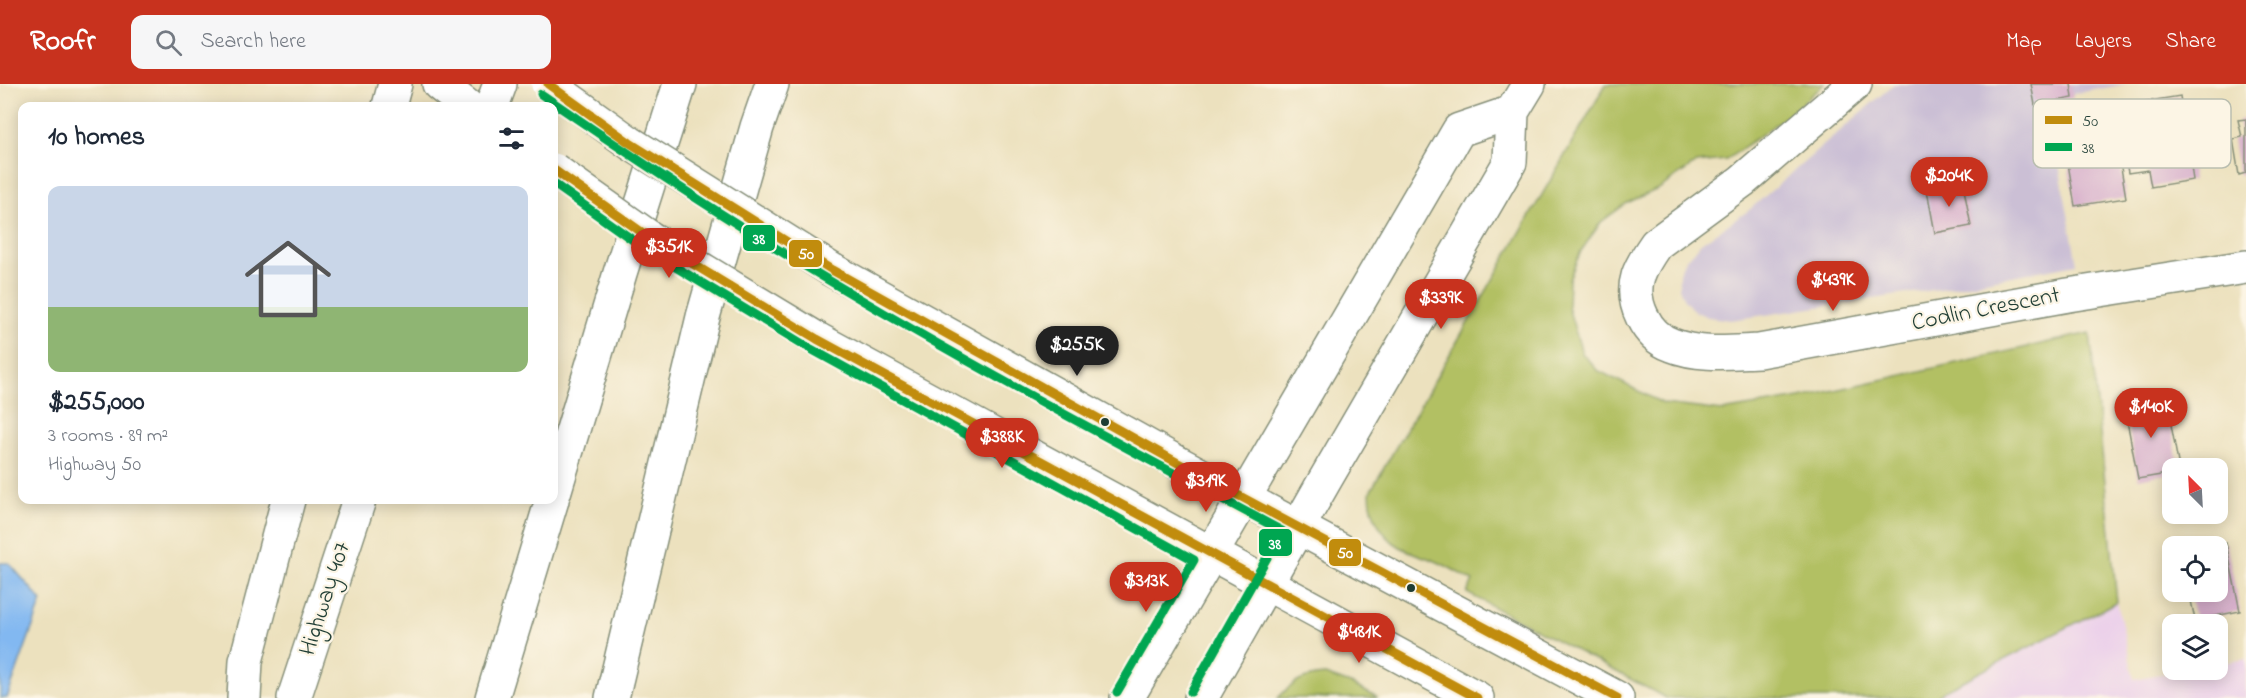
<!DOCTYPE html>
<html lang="en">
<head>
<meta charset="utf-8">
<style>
	body { margin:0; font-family:"Indie Flower",sans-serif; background:#f6f6f7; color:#1f2937; height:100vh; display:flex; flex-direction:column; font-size:22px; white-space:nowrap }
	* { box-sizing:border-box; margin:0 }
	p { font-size:20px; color:#747a83 }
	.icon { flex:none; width:33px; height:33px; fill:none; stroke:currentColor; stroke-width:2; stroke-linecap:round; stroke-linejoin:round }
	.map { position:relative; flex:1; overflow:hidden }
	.drawer { position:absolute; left:18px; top:18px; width:540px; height:402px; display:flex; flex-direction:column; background:#fff; border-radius:12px; box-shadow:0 3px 15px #0003 }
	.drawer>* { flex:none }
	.needle { width:39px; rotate:336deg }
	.tools { position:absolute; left:2162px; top:374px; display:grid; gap:12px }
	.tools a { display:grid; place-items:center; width:66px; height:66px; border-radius:12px; background:#fff; box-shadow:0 3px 15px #0003; font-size:30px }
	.price { position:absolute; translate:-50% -51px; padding:0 14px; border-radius:21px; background:#c8321e; color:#fff; font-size:20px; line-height:39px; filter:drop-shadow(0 2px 3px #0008) }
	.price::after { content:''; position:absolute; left:50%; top:36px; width:18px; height:14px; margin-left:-9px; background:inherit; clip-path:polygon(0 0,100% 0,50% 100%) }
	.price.on { background:#222; color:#fff }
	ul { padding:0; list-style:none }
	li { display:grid; align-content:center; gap:12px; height:318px; padding:0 30px }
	li span { display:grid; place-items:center; height:186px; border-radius:12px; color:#555 }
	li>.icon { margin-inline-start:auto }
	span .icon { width:108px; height:108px; fill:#fffc; stroke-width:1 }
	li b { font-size:26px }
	h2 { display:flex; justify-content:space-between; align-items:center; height:72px; padding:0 30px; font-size:26px }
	header { display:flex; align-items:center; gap:36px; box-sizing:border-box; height:84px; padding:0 30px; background:#c8321e; color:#fff }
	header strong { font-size:28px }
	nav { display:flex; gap:33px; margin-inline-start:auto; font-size:21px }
	.search { width:420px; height:54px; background:#f6f6f7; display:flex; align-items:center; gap:15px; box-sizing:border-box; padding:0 21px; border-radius:12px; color:#747a83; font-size:22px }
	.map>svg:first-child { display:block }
	.built { fill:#ecd1ea }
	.industrial { fill:#cbbfd5 }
	.green { fill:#b2c063; stroke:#687e4c; stroke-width:1.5 }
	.water { fill:#82b8f1; stroke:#507a92; stroke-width:1.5 }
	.building { fill:#d6adcb }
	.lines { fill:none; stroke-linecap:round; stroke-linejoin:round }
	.minor-casing { stroke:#868f79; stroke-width:36 }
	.major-casing { stroke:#868f79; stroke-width:36 }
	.highway-casing { stroke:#868f79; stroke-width:36 }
	.minor { stroke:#fff; stroke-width:33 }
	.major { stroke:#fff; stroke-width:33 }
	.highway { stroke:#fff; stroke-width:33 }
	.major-bridge-casing { stroke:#868f79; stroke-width:36; stroke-linecap:butt }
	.major-bridge { stroke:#fff; stroke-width:33 }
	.bus-1-casing { stroke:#fcf5e5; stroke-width:14 }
	.bus-2-casing { stroke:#fcf5e5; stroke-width:14 }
	.bus-1 { stroke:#c18c0d; stroke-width:9 }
	.bus-2 { stroke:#00a651; stroke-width:9 }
	.bus-dot { fill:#1f3d34; stroke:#fcf5e5; stroke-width:2 }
	.labels { text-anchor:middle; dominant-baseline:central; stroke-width:4.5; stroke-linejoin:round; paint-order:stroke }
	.street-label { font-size:24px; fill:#1f3d34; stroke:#fcf5e5 }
	.key { fill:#fcf5e5; stroke:#babeb0; stroke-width:1.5 }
	.key-label { font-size:16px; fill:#1f3d34 }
	.line-badge { stroke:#fcf5e5; stroke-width:2 }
	.badge-label { font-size:16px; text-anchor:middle; font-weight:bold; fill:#fff }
</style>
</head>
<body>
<header>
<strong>Roofr</strong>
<div class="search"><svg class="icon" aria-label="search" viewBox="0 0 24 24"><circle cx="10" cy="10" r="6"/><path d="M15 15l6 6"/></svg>Search here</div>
<nav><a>Map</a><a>Layers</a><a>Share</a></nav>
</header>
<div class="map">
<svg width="2246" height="614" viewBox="0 0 2246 614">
	<rect width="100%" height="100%" fill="#fcf5e5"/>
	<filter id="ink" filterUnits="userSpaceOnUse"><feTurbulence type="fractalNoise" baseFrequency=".0167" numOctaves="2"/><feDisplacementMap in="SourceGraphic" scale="12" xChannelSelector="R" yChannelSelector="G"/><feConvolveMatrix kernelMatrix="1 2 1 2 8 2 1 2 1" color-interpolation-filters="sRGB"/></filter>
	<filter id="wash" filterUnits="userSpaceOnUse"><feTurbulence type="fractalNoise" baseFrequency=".008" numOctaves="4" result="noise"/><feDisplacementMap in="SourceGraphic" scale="24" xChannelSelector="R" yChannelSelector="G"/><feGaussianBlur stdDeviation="1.35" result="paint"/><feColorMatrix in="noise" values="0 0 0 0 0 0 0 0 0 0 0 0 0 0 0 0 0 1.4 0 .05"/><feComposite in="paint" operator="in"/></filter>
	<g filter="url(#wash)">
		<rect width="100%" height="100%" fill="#ece1be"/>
		<path class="built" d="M2117,518L2134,595L2188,585H2217V580L2246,575V614H1935L1949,604Z"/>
		<path class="industrial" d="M1894,0H2128L2047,14L2077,180L1953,203L1731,236L1708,233L1694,227L1684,216L1679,203V189L1687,174L1701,159L1748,127Z"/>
		<path class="green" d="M1606,0H1824L1791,29L1726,76L1696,79L1660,104L1627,119L1601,138L1581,167L1569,195L1568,223L1582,269L1597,286L1664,320L1722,327L1800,314L2090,249L2117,518L1949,604L1935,614H1666L1467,509L1473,497C1462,491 1451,484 1440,479C1430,474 1419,472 1409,467C1384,458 1370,433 1370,408Z
			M1325,591L1353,601L1378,614H1278C1292,599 1304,592 1325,591Z"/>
		<path class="water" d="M0,479H9L42,517L7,614H0Z"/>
		<g id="blocks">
			<path class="building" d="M2031,0H2071L2073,14L2035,21Z
				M2180,12L2193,96L2151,103L2148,86L2128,89L2117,22Z
				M2113,35L2126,114L2075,122L2062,43Z
				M2246,35V89L2239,91L2233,55L2242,53L2238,36Z
				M1963,100L1971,142L1935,149L1927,106Z
				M2151,315L2153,326L2168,324L2179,384H2172V389L2138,395L2124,321Z
				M2226,459L2240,527L2195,536L2189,507H2217V461Z"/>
		</g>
	</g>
	<g filter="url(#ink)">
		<use href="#blocks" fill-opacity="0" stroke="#868f79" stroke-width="1.5"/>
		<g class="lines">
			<defs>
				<path id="minor" d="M1855,0L1742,97L1656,160C1649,170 1642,180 1638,192C1630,218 1646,252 1672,261C1699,272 1731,268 1759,267L2068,211L2246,183"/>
				<path id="major" d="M439,0L467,22
					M832,186L1178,379L1617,614
					M817,255L1477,614
					M1127,614L1459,46L1512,28
					M1201,614L1325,396L1510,78L1512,28L1529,0"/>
				<path id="highway" d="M389,22L395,0
					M492,22L500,0
					M554,409L620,189L680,0
					M244,614L246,577L288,416
					M294,614L359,416
					M492,614L552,416
					M612,614L703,233L757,43L772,0"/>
			</defs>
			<use href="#minor" class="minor-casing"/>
			<use href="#major" class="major-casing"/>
			<use href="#highway" class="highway-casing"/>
			<use href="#minor" class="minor"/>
			<use href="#major" class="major"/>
			<use href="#highway" class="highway"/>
			<defs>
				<path id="major-bridge" d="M548,0L630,59L832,186
					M554,86L650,154L817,255"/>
			</defs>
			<use href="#major-bridge" class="major-bridge-casing"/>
			<use href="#major-bridge" class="major-bridge"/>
			<defs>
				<path id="bus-1" d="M548,0L630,59L832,186L1178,379L1617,614
					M554,86L650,154L817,255L1477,614"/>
				<path id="bus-2" d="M541,10C631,72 721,132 815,188C967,280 1125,363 1282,447L1191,608
					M554,100L644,164L811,265L1194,476L1117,608"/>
			</defs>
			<use href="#bus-1" class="bus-1-casing"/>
			<use href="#bus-2" class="bus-2-casing"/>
			<use href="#bus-1" class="bus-1"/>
			<use href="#bus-2" class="bus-2"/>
		</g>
	</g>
	<g class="bus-dot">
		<circle cx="1105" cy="338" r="5"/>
		<circle cx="1411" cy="504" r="5"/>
	</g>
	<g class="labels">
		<g class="street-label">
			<text transform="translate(1986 226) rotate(-11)">Codlin Crescent</text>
			<text transform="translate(326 515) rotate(-72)">Highway 407</text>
		</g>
	</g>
	<rect x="2033" y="15" width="198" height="69" rx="9" class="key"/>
	<rect x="2045" y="32" width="27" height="8" fill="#c18c0d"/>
	<rect x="2045" y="59" width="27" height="8" fill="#00a651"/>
	<g class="key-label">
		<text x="2082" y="42">50</text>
		<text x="2082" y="69">38</text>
	</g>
	<g class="line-badge">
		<rect x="742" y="140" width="34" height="28" rx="6" fill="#00a651"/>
		<rect x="788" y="155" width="35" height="29" rx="6" fill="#c18c0d"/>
		<rect x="1258" y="444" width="35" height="29" rx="6" fill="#00a651"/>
		<rect x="1328" y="454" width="34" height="29" rx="6" fill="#c18c0d"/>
	</g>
	<g class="badge-label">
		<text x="759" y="160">38</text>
		<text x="806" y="175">50</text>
		<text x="1275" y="465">38</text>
		<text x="1345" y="474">50</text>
	</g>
</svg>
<div class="tools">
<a><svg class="needle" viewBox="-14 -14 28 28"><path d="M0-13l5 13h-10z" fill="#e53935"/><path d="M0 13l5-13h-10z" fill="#747a83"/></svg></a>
<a><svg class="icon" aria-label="locate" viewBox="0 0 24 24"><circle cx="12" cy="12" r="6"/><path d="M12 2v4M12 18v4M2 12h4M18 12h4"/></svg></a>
<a><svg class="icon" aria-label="layers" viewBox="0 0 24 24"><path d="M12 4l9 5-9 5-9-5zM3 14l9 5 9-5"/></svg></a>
</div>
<b class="price" style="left:1949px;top:124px">$204K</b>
<b class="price" style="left:669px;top:195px">$351K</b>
<b class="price" style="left:1833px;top:228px">$439K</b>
<b class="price" style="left:1441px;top:246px">$339K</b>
<b class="price on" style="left:1077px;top:293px">$255K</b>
<b class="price" style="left:2151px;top:355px">$140K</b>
<b class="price" style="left:1002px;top:385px">$388K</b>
<b class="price" style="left:1206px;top:429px">$319K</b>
<b class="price" style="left:1146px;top:529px">$313K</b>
<b class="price" style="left:1359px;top:580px">$481K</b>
<section class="drawer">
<h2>10 homes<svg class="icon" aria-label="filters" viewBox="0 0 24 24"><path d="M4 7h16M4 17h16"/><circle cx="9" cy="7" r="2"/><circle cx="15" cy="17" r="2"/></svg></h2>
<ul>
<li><span style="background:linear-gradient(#c9d6e8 65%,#8fb573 0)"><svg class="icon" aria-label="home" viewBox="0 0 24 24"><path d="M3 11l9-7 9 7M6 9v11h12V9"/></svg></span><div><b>$255,000</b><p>3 rooms · 89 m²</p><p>Highway 50</p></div></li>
</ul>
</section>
</div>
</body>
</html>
